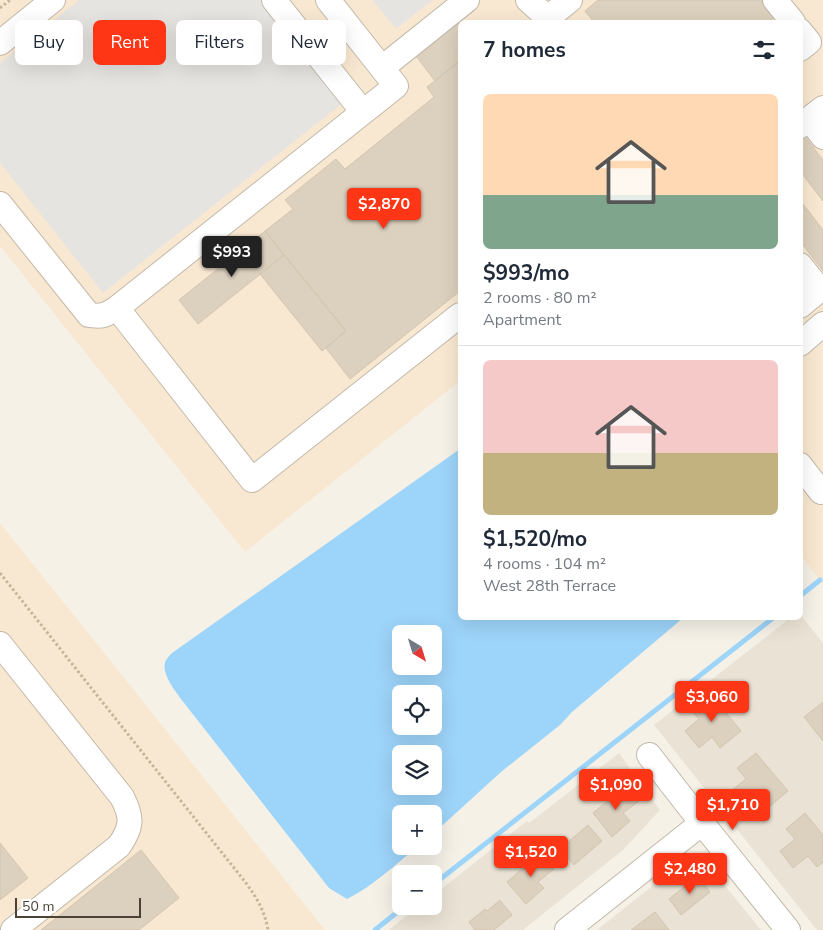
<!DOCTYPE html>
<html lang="en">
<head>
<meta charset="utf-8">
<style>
	body { margin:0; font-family:"Nunito Sans",sans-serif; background:#f2f2f3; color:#1f2937; height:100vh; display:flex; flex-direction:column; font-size:19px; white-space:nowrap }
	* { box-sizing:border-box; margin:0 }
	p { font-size:16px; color:#747a83 }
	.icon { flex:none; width:28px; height:28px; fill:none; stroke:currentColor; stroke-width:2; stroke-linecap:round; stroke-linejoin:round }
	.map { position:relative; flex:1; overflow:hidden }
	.side { position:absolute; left:458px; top:20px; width:345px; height:600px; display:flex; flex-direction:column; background:#fff; border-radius:8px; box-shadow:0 5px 20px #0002 }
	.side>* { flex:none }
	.banner { position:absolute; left:15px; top:20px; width:368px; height:45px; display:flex; gap:10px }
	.needle { width:32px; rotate:142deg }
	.tools { position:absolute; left:392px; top:625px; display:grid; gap:10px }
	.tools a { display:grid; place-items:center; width:50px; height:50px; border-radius:8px; background:#fff; box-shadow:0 5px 20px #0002; font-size:25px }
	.scale { position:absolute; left:15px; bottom:12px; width:126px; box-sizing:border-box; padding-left:5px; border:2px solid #4a4235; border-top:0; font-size:14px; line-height:18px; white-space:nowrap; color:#4a4235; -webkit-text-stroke:4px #fff; paint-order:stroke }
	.price { position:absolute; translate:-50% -42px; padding:0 11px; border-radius:5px; background:#ff3615; color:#fff; font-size:16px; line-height:32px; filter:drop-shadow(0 1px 2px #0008) }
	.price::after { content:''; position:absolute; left:50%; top:30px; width:15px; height:11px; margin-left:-8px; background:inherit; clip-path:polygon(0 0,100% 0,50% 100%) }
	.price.active { background:#222; color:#fff }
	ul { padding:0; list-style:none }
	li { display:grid; align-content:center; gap:10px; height:265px; padding:0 25px }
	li+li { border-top:1px solid #e0e1e3 }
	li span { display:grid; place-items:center; height:155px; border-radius:8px; color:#555 }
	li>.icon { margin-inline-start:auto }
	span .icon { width:90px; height:90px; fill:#fffc; stroke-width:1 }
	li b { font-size:21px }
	h2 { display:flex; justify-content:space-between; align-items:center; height:60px; padding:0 25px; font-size:21px }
	.pill { padding:0 18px; border-radius:8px; background:#fff; box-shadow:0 5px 20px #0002; font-size:18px; line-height:45px }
	.pill.active { background:#ff3615; color:#fff }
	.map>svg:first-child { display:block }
	.residential { fill:#eae3d5 }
	.commercial { fill:#f9e8d1 }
	.parking { fill:#e6e4e0 }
	.water { fill:#9dd4f9; fill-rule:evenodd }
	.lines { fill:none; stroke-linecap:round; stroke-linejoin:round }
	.stream { stroke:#9dd4f9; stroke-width:5 }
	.building { fill:#dcd0be; stroke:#d4c5ae }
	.minor-casing { stroke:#c2b9a9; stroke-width:26 }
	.path { stroke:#c6b598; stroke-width:3; stroke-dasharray:2.5 2.5; stroke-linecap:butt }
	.minor { stroke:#fff; stroke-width:24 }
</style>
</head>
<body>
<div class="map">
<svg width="823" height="930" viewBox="0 0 823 930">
	<rect width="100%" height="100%" fill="#f5f1e7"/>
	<path class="residential" d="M800,614L823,643V930H817L654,725L790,618H800Z
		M619,753L660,810L623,850L523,930H389L419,906H434V895L527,821L529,823Z
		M685,860L705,861L761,930H597Z"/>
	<path class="commercial" d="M0,0H823V584L800,555V22H460V381L245,552L0,246Z
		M0,523L110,660L325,930H0Z"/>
	<path class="parking" d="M79,0H263L344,102L103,293L0,163V63Z
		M372,0H433L396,29Z"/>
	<path class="water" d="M460,449V618H683L572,712L560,725L501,772L434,833V814H401V846H418C395,865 373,886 347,899L329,888L181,699C174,689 160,672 166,660C168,657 170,655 172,653ZM401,634H434V666H401ZM401,694H434V726H401ZM401,754H434V786H401Z"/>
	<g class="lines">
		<path class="stream" d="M800,596L820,580
			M434,884L773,618
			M375,930L405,906"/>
	</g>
	<path class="building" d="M598,0H761L775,17L768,22H594L585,11Z
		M459,22L460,24V61L435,81L416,56Z
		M460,61V291L350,379L326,348L346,331L265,231L293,209L285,200L336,159L345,169L434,97L427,87Z
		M802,133L823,160V201L800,171V135Z
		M800,200L823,230V271L800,241Z
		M265,231L284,255L198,324L179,300Z
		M284,255L346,331L322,351L260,274Z
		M710,693L741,731L720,748L712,737L699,748L685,731L699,719L690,709Z
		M823,702V741L804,717Z
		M756,753L788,791L769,807L760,797L746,808L731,791L746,779L737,768Z
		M626,786L638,802L623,813L630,821L612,837L593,813Z
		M805,813L823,835V862L817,867L808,856L793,868L780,851L795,839L786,829Z
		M588,825L602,841L574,865L560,849Z
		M0,843L28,878L0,900Z
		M141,850L179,898L139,930H41Z
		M540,853L554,869L538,882L544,888L526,904L507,882Z
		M698,876L710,892L681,915L669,899Z
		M500,900L512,915L494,930H475L469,922L485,909L487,911Z
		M655,912L669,930H631Z"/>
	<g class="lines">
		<defs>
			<path id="minor" d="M274,0L363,112
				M528,0L552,22
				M775,0L793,22
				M548,18L570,0
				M800,31L809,42L800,49
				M0,43L53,0
				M382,68L467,0
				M809,119L823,137
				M800,126L823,108
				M0,204L89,315C102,317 106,315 117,308L396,86L328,0
				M800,265L820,290
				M800,306L823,287
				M117,308L252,480L460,315
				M800,344L823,324
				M800,465L821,492L823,491
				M0,644L122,797C133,818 132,827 119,846L13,930
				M649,755L702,823L788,930
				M567,930L702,823"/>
		</defs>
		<use href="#minor" class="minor-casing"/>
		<path class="path" d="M0,8L10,0
			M0,573L246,883C257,898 265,912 268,930"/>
		<use href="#minor" class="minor"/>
	</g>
</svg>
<div class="tools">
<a><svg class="needle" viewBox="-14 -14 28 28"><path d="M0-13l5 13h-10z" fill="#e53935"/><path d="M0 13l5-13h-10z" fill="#747a83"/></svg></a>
<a><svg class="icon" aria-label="locate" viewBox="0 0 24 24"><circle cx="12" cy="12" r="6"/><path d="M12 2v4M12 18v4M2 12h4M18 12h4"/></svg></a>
<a><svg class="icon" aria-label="layers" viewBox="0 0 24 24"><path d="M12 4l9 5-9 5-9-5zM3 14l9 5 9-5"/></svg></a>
<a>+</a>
<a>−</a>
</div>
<div class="scale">50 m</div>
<b class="price" style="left:384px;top:230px">$2,870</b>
<b class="price active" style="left:232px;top:278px">$993</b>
<b class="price" style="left:712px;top:723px">$3,060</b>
<b class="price" style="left:616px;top:811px">$1,090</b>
<b class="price" style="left:733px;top:831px">$1,710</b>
<b class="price" style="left:531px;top:878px">$1,520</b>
<b class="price" style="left:690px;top:895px">$2,480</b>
<div class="banner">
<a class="pill">Buy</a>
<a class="pill active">Rent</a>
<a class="pill">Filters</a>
<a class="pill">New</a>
</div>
<section class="side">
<h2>7 homes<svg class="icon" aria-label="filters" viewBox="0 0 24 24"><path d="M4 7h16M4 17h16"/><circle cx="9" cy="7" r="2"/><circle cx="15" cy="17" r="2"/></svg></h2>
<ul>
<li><span style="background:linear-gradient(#ffd9b3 65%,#7fa58c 0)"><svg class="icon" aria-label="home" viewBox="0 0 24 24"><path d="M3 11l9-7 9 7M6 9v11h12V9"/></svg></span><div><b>$993/mo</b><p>2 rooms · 80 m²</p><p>Apartment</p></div></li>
<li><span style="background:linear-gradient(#f6c9c9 60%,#c2b280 0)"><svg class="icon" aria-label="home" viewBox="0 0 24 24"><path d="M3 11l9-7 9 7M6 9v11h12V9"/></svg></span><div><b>$1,520/mo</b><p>4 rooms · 104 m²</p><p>West 28th Terrace</p></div></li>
</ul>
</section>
</div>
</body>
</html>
